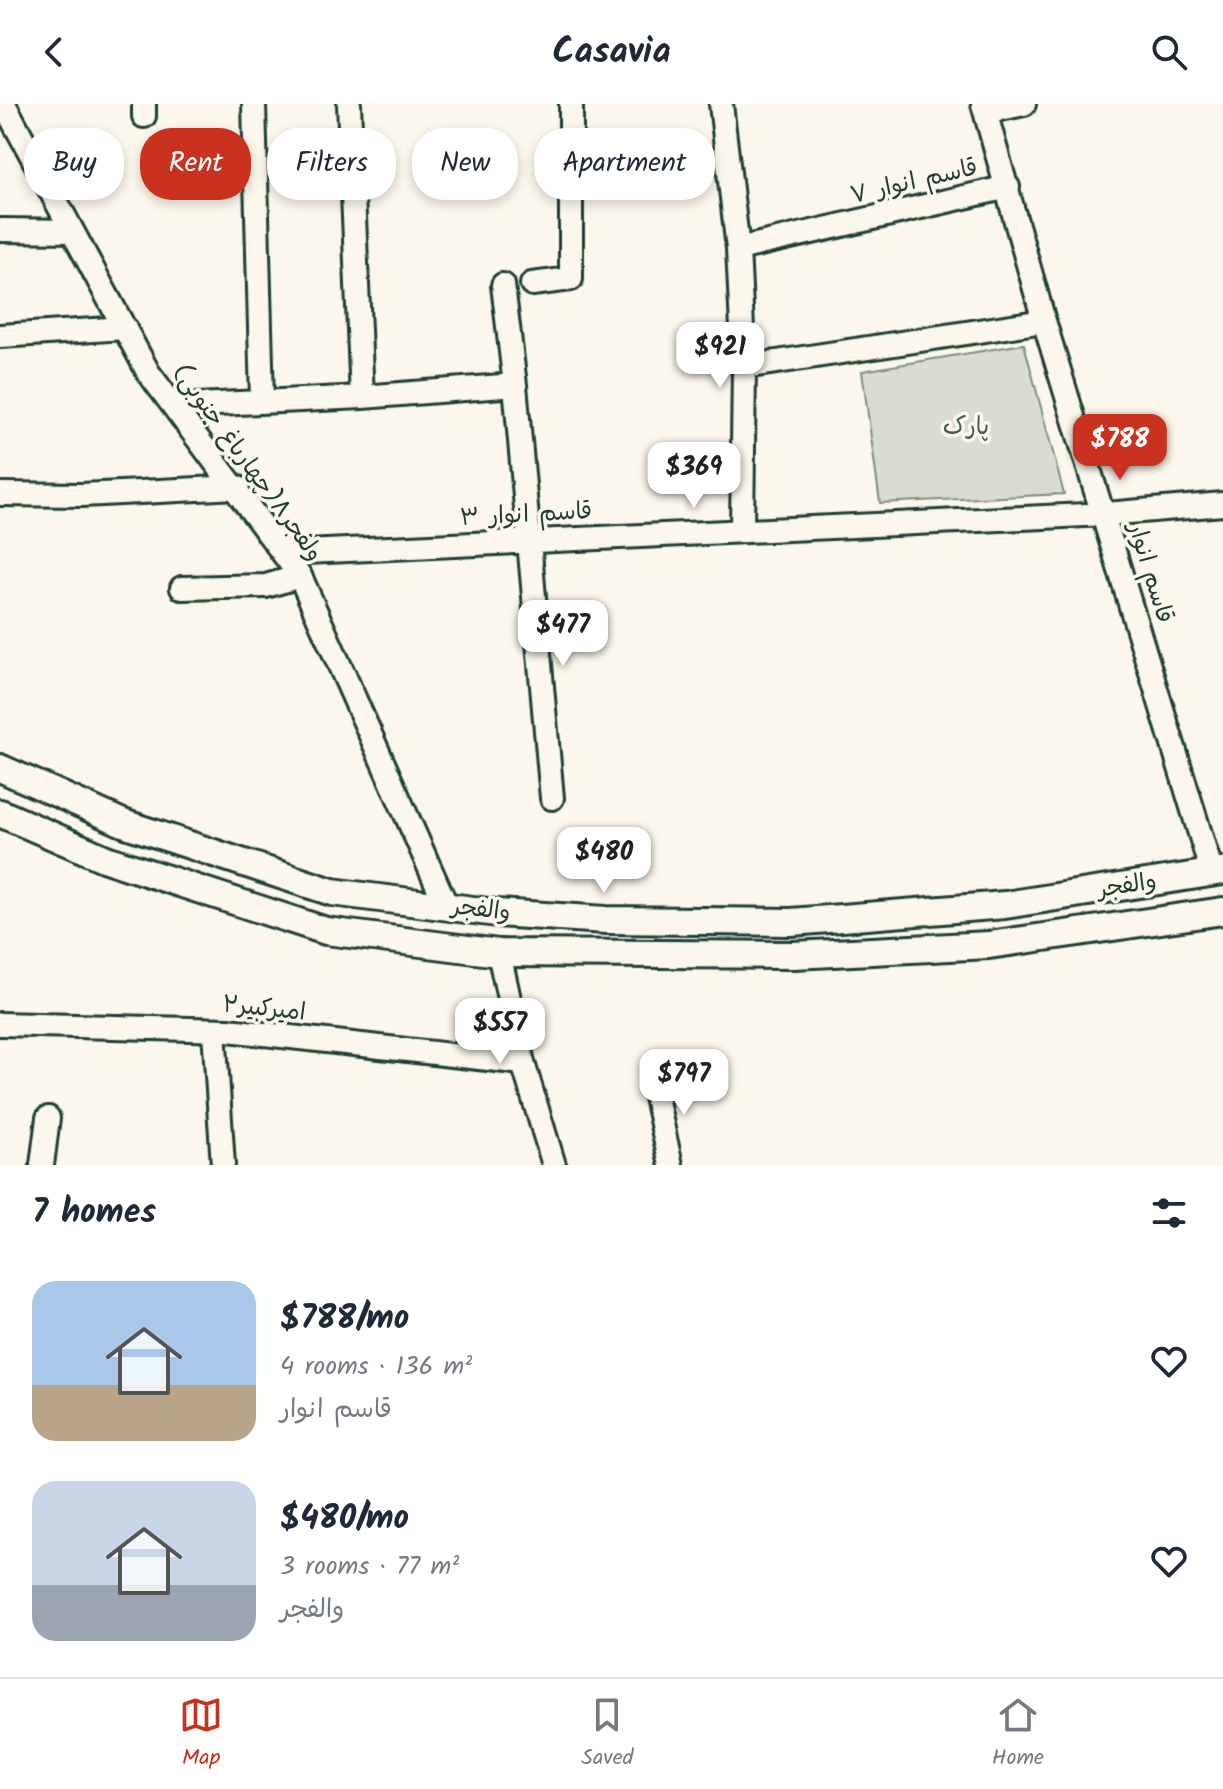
<!DOCTYPE html>
<html lang="en">
<head>
<meta charset="utf-8">
<style>
	body { margin:0; font-family:Kalam,"Playpen Sans Arabic",sans-serif; background:#f2f2f3; color:#1f2937; height:100vh; display:flex; flex-direction:column; font-size:30px; white-space:nowrap }
	* { box-sizing:border-box; margin:0 }
	p { font-size:26px; color:#747a83 }
	.icon { flex:none; width:44px; height:44px; fill:none; stroke:currentColor; stroke-width:2; stroke-linecap:round; stroke-linejoin:round }
	.map { position:relative; height:1061px; overflow:hidden }
	.drawer { display:flex; flex-direction:column; background:#fff; flex:1 }
	.drawer>* { flex:none }
	.guide { position:absolute; left:24px; top:24px; width:800px; height:72px; display:flex; gap:16px }
	.price { position:absolute; translate:-50% -68px; padding:0 18px; border-radius:16px; background:#fff; color:#222; font-size:26px; line-height:52px; filter:drop-shadow(0 2px 4px #0008) }
	.price::after { content:''; position:absolute; left:50%; top:48px; width:24px; height:18px; margin-left:-12px; background:inherit; clip-path:polygon(0 0,100% 0,50% 100%) }
	.price.on { background:#c8321e; color:#fff }
	ul { padding:0; list-style:none }
	li { display:flex; align-items:center; gap:24px; height:200px; padding:0 32px }
	li span { display:grid; place-items:center; flex:none; width:224px; height:160px; border-radius:24px; color:#555 }
	li>.icon { margin-inline-start:auto }
	span .icon { width:96px; height:96px; fill:#fffc; stroke-width:1 }
	li b { font-size:34px }
	h2 { display:flex; justify-content:space-between; align-items:center; height:96px; padding:0 32px; font-size:34px }
	.pill { padding:0 28px; border-radius:32px; background:#fff; box-shadow:0 4px 12px #0003; font-size:28px; line-height:72px }
	.pill.on { background:#c8321e; color:#fff }
	header { display:flex; justify-content:space-between; align-items:center; height:104px; padding:0 32px; background:#fff; font-size:36px; font-weight:800 }
	.dock { display:flex; justify-content:space-around; align-items:center; height:112px; border-top:2px solid #e0e1e3; background:#fff; font-size:22px; color:#747a83 }
	.dock a { display:grid; justify-items:center; gap:4px }
	.dock .on { color:#c8321e }
	.map>svg:first-child { display:block }
	.green { fill:#dbdcd1; stroke:#7d8c82; stroke-width:2 }
	.lines { fill:none; stroke-linecap:round; stroke-linejoin:round }
	.minor-casing { stroke:#1f3d34; stroke-width:28 }
	.major-casing { stroke:#1f3d34; stroke-width:32 }
	.minor { stroke:#fbf7ec; stroke-width:22 }
	.major { stroke:#fbf7ec; stroke-width:26 }
	.labels { text-anchor:middle; dominant-baseline:central; stroke-width:7; stroke-linejoin:round; paint-order:stroke }
	.street-label { font-size:24px; fill:#1f3d34; stroke:#fbf7ec }
	.park-label { font-size:24px; fill:#455d53; stroke:#fbf7ec }
</style>
</head>
<body>
<header><svg class="icon" aria-label="back" viewBox="0 0 24 24"><path d="M15 5l-7 7 7 7"/></svg>Casavia<svg class="icon" aria-label="search" viewBox="0 0 24 24"><circle cx="10" cy="10" r="6"/><path d="M15 15l6 6"/></svg></header>
<div class="map">
<svg width="1223" height="1061" viewBox="0 0 1223 1061">
	<rect width="100%" height="100%" fill="#fbf7ec"/>
	<filter id="ink" filterUnits="userSpaceOnUse"><feTurbulence type="fractalNoise" baseFrequency=".0125" numOctaves="2"/><feDisplacementMap in="SourceGraphic" scale="16" xChannelSelector="R" yChannelSelector="G"/><feConvolveMatrix kernelMatrix="1 2 1 2 8 2 1 2 1" color-interpolation-filters="sRGB"/></filter>
	<g filter="url(#ink)">
		<path class="green" d="M1024,240L1064,390L880,399L862,267Z"/>
		<g class="lines">
			<defs>
				<path id="minor" d="M4,0L148,268L300,472L447,803
					M144,0V12
					M254,0L262,297
					M349,0L362,293
					M721,0L738,145L744,263L742,426
					M983,0L1044,217L1212,769
					M986,8L1024,0
					M0,126L72,127
					M738,145L1008,83
					M532,180L571,175V0
					M503,181L515,281
					M0,232L125,224
					M744,263L1044,217
					M176,302L362,293L515,281L552,694
					M0,390L82,391L237,383
					M285,449L1106,410L1223,400
					M182,484L266,482L300,472
					M499,849L523,959L554,1061
					M0,920L228,926L523,959
					M214,926L223,1061
					M652,975L671,1061
					M42,1061L48,1014"/>
				<path id="major" d="M0,664L123,719L332,788L497,809L606,816L791,818L1005,801L1223,767
					M0,709L106,755L326,827L499,849L794,851L989,841L1223,807"/>
			</defs>
			<use href="#minor" class="minor-casing"/>
			<use href="#major" class="major-casing"/>
			<use href="#minor" class="minor"/>
			<use href="#major" class="major"/>
		</g>
	</g>
	<g class="labels">
		<g class="street-label">
			<text transform="translate(914 78) rotate(-13)">قاسم انوار ۷</text>
			<text transform="translate(247 359) rotate(54)">ولفجر۸(چهارباغ جنوبی)</text>
			<text transform="translate(526 411) rotate(-3)">قاسم انوار ۳</text>
			<text transform="translate(1150 469) rotate(73)">قاسم انوار</text>
			<text transform="translate(1127 782) rotate(-9)">والفجر</text>
			<text transform="translate(481 806) rotate(6)">والفجر</text>
			<text transform="translate(264 905) rotate(6)">امیرکبیر۲</text>
		</g>
		<g class="park-label">
			<text x="966" y="323">پارک</text>
		</g>
	</g>
</svg>
<b class="price" style="left:720px;top:286px">$921</b>
<b class="price on" style="left:1120px;top:378px">$788</b>
<b class="price" style="left:694px;top:406px">$369</b>
<b class="price" style="left:563px;top:564px">$477</b>
<b class="price" style="left:604px;top:791px">$480</b>
<b class="price" style="left:500px;top:962px">$557</b>
<b class="price" style="left:684px;top:1013px">$797</b>
<div class="guide">
<a class="pill">Buy</a>
<a class="pill on">Rent</a>
<a class="pill">Filters</a>
<a class="pill">New</a>
<a class="pill">Apartment</a>
</div>
</div>
<section class="drawer">
<h2>7 homes<svg class="icon" aria-label="filters" viewBox="0 0 24 24"><path d="M4 7h16M4 17h16"/><circle cx="9" cy="7" r="2"/><circle cx="15" cy="17" r="2"/></svg></h2>
<ul>
<li><span style="background:linear-gradient(#a9c7e8 65%,#b9a48a 0)"><svg class="icon" aria-label="home" viewBox="0 0 24 24"><path d="M3 11l9-7 9 7M6 9v11h12V9"/></svg></span><div><b>$788/mo</b><p>4 rooms · 136 m²</p><p>قاسم انوار</p></div><svg class="icon" aria-label="heart" viewBox="0 0 24 24"><path d="M12 20l-8-8c-3-5 5-10 8-4 3-6 11-1 8 4z"/></svg></li>
<li><span style="background:linear-gradient(#c9d6e8 65%,#9aa5b1 0)"><svg class="icon" aria-label="home" viewBox="0 0 24 24"><path d="M3 11l9-7 9 7M6 9v11h12V9"/></svg></span><div><b>$480/mo</b><p>3 rooms · 77 m²</p><p>والفجر</p></div><svg class="icon" aria-label="heart" viewBox="0 0 24 24"><path d="M12 20l-8-8c-3-5 5-10 8-4 3-6 11-1 8 4z"/></svg></li>
</ul>
</section>
<nav class="dock">
<a class="on"><svg class="icon" aria-label="map" viewBox="0 0 24 24"><path d="M3 6l6-2 6 2 6-2v14l-6 2-6-2-6 2zM9 4v14M15 6v14"/></svg>Map</a>
<a><svg class="icon" aria-label="saved" viewBox="0 0 24 24"><path d="M7 4h10v16l-5-4-5 4z"/></svg>Saved</a>
<a><svg class="icon" aria-label="home" viewBox="0 0 24 24"><path d="M3 11l9-7 9 7M6 9v11h12V9"/></svg>Home</a>
</nav>
</body>
</html>
